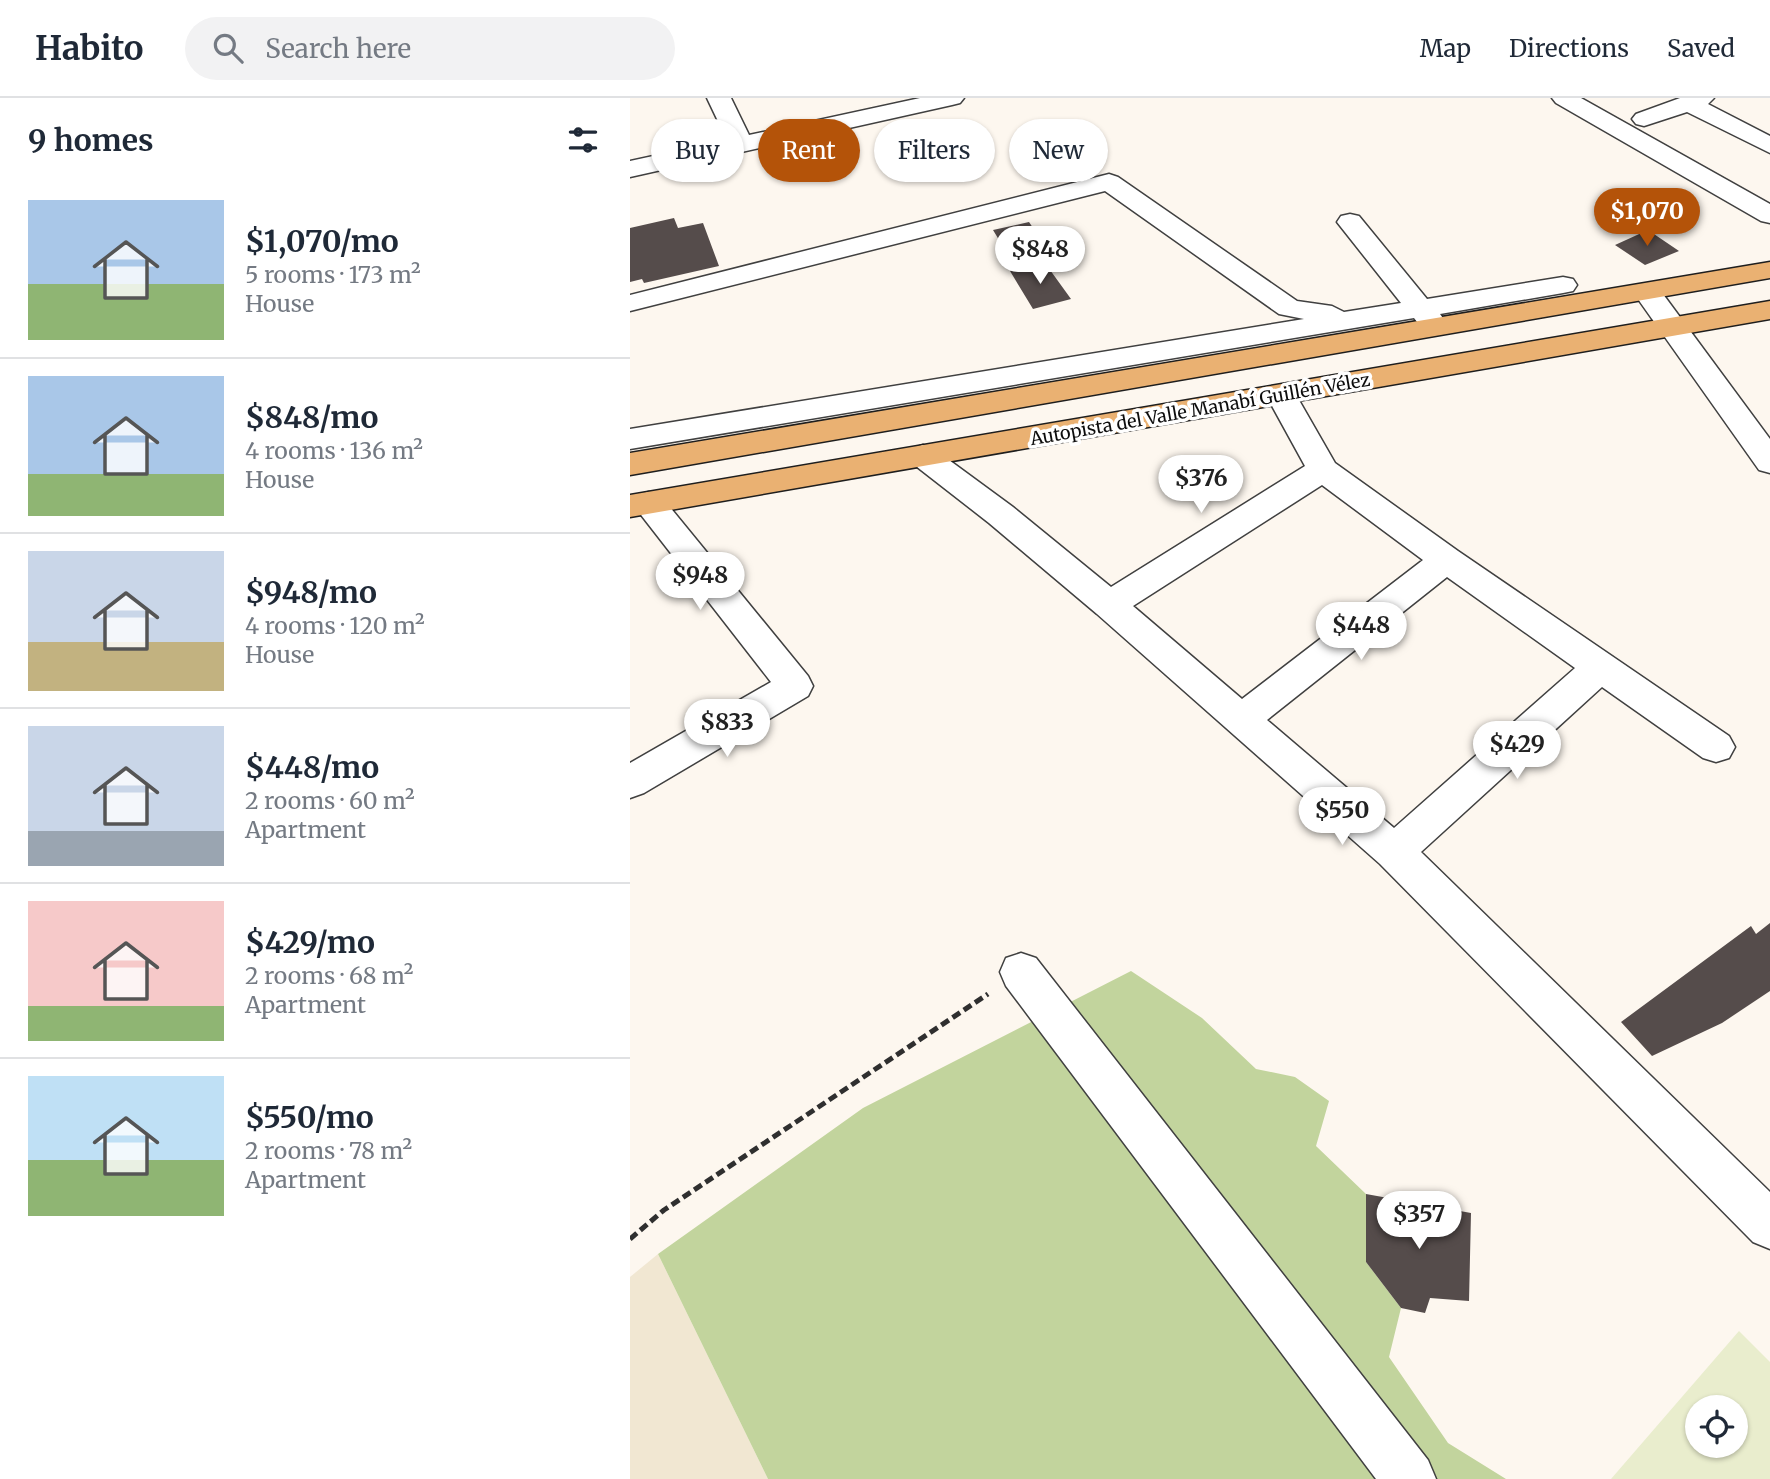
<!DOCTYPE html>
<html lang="en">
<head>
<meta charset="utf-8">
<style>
	body { margin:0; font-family:Merriweather,serif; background:#f2f2f3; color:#1f2937; height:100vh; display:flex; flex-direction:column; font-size:26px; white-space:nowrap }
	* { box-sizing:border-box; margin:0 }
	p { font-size:23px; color:#747a83 }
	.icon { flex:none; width:38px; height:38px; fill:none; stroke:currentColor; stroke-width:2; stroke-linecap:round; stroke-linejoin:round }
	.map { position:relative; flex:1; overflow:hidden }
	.panel { display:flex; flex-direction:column; background:#fff; width:630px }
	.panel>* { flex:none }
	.guide { position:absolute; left:21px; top:21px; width:665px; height:63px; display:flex; gap:14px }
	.fabs { position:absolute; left:1055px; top:1297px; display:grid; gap:14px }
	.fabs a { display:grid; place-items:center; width:63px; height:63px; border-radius:50%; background:#fff; box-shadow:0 2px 5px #0004; font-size:35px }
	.price { position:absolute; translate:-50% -60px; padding:0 16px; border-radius:24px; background:#fff; color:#222; font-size:23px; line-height:46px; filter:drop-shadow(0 2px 4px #0008) }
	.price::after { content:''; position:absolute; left:50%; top:42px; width:21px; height:16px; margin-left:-10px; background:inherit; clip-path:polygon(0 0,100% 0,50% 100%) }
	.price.current { background:#b45309; color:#fff }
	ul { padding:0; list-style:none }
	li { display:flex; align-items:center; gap:21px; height:175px; padding:0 28px }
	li+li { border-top:2px solid #e0e1e3 }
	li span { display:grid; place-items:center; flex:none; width:196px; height:140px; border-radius:0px; color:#555 }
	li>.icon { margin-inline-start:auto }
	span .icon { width:84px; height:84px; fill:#fffc; stroke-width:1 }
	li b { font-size:30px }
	h2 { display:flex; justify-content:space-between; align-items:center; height:84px; padding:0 28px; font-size:30px }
	.tag { padding:0 24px; border-radius:32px; background:#fff; box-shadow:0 2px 5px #0004; font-size:24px; line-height:63px }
	.tag.current { background:#b45309; color:#fff }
	header { display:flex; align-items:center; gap:42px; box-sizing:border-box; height:98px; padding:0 35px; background:#fff; border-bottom:2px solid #e0e1e3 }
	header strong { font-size:33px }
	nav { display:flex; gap:38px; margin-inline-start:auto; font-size:24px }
	.search { width:490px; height:63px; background:#f2f2f3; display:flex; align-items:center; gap:18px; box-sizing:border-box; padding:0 24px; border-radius:38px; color:#747a83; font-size:26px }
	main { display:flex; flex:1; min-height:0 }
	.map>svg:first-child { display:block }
	.farmland { fill:#f1e7d2 }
	.forest { fill:#c2d49d }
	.pitch { fill:#e9edcd; fill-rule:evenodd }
	.building { fill:#554c4b }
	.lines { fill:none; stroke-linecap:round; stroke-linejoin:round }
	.minor-casing { stroke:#404040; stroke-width:3 }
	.major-casing { stroke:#1e1e1e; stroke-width:3 }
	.path { stroke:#2f2f2f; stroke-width:5; stroke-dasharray:9 4.5; stroke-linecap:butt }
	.minor { fill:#fff; fill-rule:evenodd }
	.major { fill:#eab172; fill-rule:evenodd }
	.labels { text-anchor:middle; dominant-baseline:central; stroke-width:7; stroke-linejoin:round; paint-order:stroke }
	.far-street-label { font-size:18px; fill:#0d0d0d; stroke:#fff }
</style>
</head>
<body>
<header>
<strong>Habito</strong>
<div class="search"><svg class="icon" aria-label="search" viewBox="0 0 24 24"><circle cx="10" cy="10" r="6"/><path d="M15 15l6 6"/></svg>Search here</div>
<nav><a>Map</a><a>Directions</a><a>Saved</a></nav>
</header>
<main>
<section class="panel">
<h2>9 homes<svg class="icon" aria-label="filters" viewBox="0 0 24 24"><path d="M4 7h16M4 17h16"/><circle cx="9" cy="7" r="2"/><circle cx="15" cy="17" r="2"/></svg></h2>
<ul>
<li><span style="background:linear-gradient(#a9c7e8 60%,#8fb573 0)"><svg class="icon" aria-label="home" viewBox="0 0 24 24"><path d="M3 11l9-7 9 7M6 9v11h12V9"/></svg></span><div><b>$1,070/mo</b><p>5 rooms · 173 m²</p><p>House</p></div></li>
<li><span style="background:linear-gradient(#a9c7e8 70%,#8fb573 0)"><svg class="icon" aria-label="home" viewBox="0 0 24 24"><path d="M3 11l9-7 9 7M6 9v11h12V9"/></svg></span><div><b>$848/mo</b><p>4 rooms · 136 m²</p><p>House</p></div></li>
<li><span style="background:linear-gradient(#c9d6e8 65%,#c2b280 0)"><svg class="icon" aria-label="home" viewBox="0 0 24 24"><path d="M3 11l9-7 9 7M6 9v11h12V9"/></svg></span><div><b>$948/mo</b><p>4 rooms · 120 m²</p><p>House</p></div></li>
<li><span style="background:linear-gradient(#c9d6e8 75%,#9aa5b1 0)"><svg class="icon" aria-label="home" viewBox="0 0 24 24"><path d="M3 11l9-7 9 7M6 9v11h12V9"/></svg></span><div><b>$448/mo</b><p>2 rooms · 60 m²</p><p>Apartment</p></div></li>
<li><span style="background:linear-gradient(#f6c9c9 75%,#8fb573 0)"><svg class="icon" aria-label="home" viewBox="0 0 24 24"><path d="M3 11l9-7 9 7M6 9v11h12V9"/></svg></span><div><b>$429/mo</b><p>2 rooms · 68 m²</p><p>Apartment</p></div></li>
<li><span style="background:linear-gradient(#bfe0f5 60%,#8fb573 0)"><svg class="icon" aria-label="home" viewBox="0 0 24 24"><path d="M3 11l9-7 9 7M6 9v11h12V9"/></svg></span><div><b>$550/mo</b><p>2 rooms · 78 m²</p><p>Apartment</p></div></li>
</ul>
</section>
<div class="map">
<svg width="1140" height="1381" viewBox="0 0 1140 1381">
	<rect width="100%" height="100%" fill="#fdf7ef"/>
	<path class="farmland" d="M28,1156L138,1381H0V1179Z"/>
	<path class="forest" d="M501,873L572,920L626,971L665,979L699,1003L686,1048L736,1096V1164L771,1210L759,1259L818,1345L876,1381H138L28,1156L233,1010Z"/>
	<path class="pitch" d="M1109,1233L1140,1264V1381H981ZM1068,1309H1106V1348H1068Z"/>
	<path class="building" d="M170,44L182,69L145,77L133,52Z
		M44,120L48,130L73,125L89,168L14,185L12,181L0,184V130Z
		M399,124L420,155L383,165L363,132Z
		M1018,132L1049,153L1015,167L985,147Z
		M415,165L441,201L403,211L380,173Z
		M1140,825V893L1092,925L1022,958L991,924L1121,828L1126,836Z
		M736,1096L841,1115L839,1203L800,1200L795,1215L771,1210L736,1164Z"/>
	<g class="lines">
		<defs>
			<path id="minor" d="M77,0H101L119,37L290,0H334L330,5L322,7L0,79V63L97,42Z
				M922,0H951L1140,106V125L1131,123L926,5Z
				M1050,0H1084L1078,6L1140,38V55L1057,14L1014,28L1006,26L1002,21L1006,16Z
				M479,76L488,79L667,203L702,208L714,214L771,205L707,124L711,118L720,116L729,118L797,201L933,179L943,181L947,187L943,193L933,195L810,216L818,227L814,233C798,237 793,232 784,220L0,351V331L674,221L649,216L475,93L0,213V197Z
				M1017,186L1027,188L1140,341V375L1129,372L1003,194L1007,188Z
				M651,287L662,290L705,365L828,453L1099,638L1105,649L1099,660L1086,664L1073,660L972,589L791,754L1140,1094V1151L1123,1144L750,766L467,516L359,425L282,365L277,358L282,351L293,347L304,351L383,409L481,489L675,368L636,297L640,290ZM692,387L793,462L612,601L503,508ZM817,479L945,570L764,730L637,622Z
				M19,394L30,397L178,578L183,588L178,598L14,695L0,700V665L141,584L8,413L3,405L8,397Z
				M391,855L406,860L798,1362L806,1381H746L376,888L370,874L376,860Z"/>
			<path id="major" d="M1140,164V180L0,377V355Z
				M1140,203V221L0,419V397Z"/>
		</defs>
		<use href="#minor" class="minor-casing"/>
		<use href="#major" class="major-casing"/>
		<path class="path" d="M0,1141L34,1112L358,896"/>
		<use href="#minor" class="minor"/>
		<use href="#major" class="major"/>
	</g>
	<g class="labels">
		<g class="far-street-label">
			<text transform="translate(570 311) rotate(-10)">Autopista del Valle Manabí Guillén Vélez</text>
		</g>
	</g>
</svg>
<div class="fabs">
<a><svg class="icon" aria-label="locate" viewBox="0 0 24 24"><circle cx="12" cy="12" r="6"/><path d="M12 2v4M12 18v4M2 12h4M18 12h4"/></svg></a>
</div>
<b class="price current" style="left:1017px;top:150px">$1,070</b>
<b class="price" style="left:410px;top:188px">$848</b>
<b class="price" style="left:571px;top:417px">$376</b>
<b class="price" style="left:70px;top:514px">$948</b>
<b class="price" style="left:731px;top:564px">$448</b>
<b class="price" style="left:97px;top:661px">$833</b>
<b class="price" style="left:887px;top:683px">$429</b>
<b class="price" style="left:712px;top:749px">$550</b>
<b class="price" style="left:789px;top:1153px">$357</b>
<div class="guide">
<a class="tag">Buy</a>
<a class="tag current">Rent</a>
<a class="tag">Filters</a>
<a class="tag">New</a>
</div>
</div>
</main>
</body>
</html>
